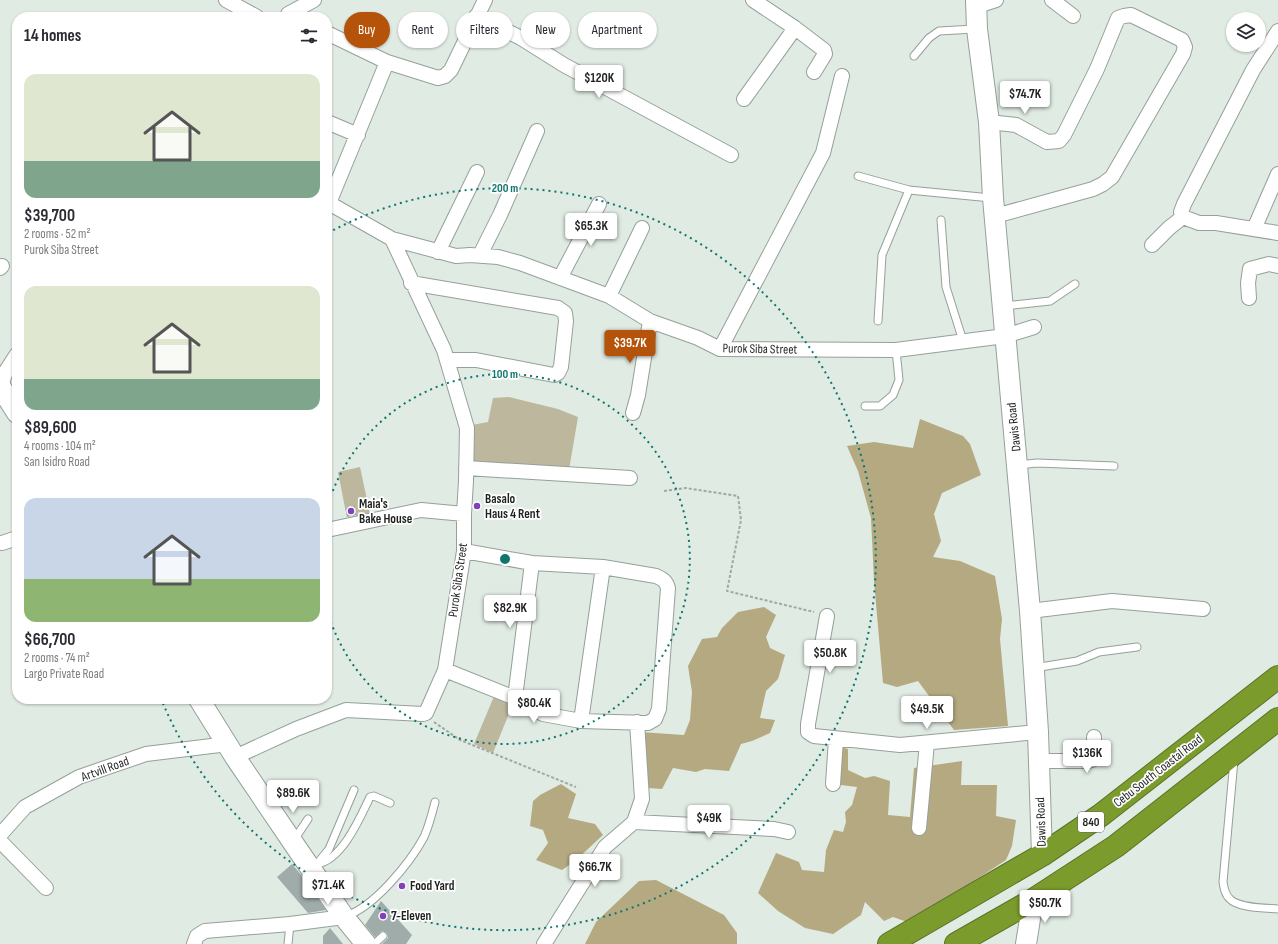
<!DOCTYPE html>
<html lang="en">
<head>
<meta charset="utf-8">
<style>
	body { margin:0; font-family:"Sofia Sans Condensed",sans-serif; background:#f7f7f7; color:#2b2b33; height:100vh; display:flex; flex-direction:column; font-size:15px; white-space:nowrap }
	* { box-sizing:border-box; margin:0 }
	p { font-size:13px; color:#7c7c81 }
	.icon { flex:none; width:22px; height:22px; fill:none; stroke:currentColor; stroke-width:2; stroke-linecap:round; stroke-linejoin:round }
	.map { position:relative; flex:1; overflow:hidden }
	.sheet { position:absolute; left:12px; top:12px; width:320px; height:692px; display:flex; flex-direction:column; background:#fff; border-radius:16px; box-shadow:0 1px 3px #0004 }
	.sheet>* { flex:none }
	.hud { position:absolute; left:344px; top:12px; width:380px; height:36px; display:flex; gap:8px }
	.tools { position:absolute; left:1226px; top:12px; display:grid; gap:8px }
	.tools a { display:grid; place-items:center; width:40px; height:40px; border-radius:50%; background:#fff; box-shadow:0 1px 3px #0004; font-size:20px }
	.price { position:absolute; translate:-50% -34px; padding:0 9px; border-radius:4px; background:#fff; color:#222; font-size:13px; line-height:26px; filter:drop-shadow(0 1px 2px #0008) }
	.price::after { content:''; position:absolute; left:50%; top:24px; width:12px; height:9px; margin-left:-6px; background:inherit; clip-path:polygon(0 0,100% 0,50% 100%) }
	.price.current { background:#b45309; color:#fff }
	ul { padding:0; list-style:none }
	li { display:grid; align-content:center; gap:8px; height:212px; padding:0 12px }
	li span { display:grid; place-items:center; height:124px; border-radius:12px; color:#555 }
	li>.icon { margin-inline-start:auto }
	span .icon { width:72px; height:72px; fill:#fffc; stroke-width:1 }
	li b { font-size:17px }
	h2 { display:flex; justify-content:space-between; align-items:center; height:48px; padding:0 12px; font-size:17px }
	.chip { padding:0 14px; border-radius:18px; background:#fff; box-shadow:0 1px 3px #0004; font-size:14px; line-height:36px }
	.chip.current { background:#b45309; color:#fff }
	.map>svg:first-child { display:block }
	.green { fill:#bdb79e }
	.forest { fill:#b4a981 }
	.building { fill:#9facaa }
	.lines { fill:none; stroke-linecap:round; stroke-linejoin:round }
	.lane-casing { stroke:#96a099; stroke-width:9 }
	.street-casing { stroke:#96a099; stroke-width:16 }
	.secondary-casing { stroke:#96a099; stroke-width:22 }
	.highway-casing { stroke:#5b7228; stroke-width:24 }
	.path { stroke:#9fa8a1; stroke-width:2; stroke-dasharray:3 2; stroke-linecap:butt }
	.lane { stroke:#fff; stroke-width:7 }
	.street { stroke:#fff; stroke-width:14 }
	.secondary { stroke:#fff; stroke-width:20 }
	.highway { stroke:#7b9c2c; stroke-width:22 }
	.ring { fill:none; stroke:#0f766e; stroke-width:2; stroke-dasharray:2 4 }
	.poi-dot { fill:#8042b8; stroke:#fff; stroke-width:1.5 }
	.labels { text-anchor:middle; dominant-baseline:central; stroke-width:3.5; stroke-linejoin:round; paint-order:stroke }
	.shield { fill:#fff; stroke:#626563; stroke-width:1 }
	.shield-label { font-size:12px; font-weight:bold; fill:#1f2320 }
	.street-label { font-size:13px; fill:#1f2320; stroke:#fff }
	.poi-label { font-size:13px; font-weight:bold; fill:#1f2320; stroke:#fff; text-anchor:start }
	.centre { fill:#0f766e; stroke:#fff; stroke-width:2 }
	.ring-label { font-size:12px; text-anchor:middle; font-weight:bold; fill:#0f766e; stroke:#fff; stroke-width:3.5; stroke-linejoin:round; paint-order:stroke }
</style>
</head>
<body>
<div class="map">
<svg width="1278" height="944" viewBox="0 0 1278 944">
	<rect width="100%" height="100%" fill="#e0ebe3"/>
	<path class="green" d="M509,397L558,409L578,417L569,470L469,465L467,426L488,422L493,398Z
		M360,467L370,514L356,516L355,505L345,508L338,472Z
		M495,694L514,701L493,753L474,744Z"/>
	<path class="forest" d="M920,419L963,436L970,444L981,475L942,493L934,514L941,541L933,557L960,561L995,576L1002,619L1000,639L1008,726L954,730L918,681L897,687L883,683L874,581L871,518L858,471L847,446L874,442L913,448Z
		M764,607L776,615L766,637L770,648L785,655L778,679L766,691L760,718L775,720L770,733L752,741L741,744L729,771L705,769L696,772L673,768L662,789L648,788L640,732L684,735L690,720L692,692L688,666L702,639L717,637L722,628L738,612Z
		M841,747L848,749V770L865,778L874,776L890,781L888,815L910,817L914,768L962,761L961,785H997L996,816L1016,820L1012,846L1006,860L910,923L893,917L884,921L865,902L861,915L833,934L805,928L778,911L758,893L776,853L799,862L802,870L824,872L826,850L834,830L843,832L846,822L845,812L852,805L857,787L833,784Z
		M561,784L576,794L568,818L595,824L603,835L575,861L562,870L536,860L548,843L543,830L530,826L533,801L540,795Z
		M656,880L724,915L737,933V944H585L596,922L639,881Z"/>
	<path class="building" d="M355,505L356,515L347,517L345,508Z
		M292,864L302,876L326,910L308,913L277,877Z
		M381,901L412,935L406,944H382L388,938L387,933L382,931L375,937L365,925Z
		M330,928L343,944H323V936Z"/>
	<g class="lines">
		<defs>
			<path id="lane" d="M914,56L929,38L939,31L975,29
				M858,176L909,190L991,198
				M941,220L946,287L963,341
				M1005,306L1050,301L1075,284
				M878,321L882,255L909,190
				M865,406H880L893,395L899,380L896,350
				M1018,465L1037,463L1114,466
				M1034,668L1077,661L1099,652L1137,647
				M1234,760L1223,882C1224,888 1225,895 1230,899C1238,908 1265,908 1278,909
				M294,840L308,819
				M317,864C342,860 360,818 370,797L374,796L390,803
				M316,865L329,849L354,790
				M346,916C374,907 410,863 424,837C429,826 432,814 435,802
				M288,944L290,924
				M374,944L383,936"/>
			<path id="street" d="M226,0L257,17
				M753,0L795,28L824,50L825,54L814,72
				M1052,0L1073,16
				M977,6L996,0
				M288,14L314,0
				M476,16L521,38L564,65L731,155
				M327,33L387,62L438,78L445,76L451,70L485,0
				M744,99L795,28
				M327,122L358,135
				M989,122L1016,125L1047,142L1059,141L1064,135L1097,69L1118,18L1124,16L1131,15L1182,40L1185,47L1183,54L1112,177L1103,184L1093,189L995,216
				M329,203L387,62
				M1183,217L1181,212L1184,204L1253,70L1278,31
				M1183,217L1199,223H1216L1278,233
				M1254,229L1278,174
				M392,239L456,256L470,255L498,257L520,263L609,296L650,321L698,338L720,349L896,350L1005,336L1034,327
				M1152,245L1169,228L1183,217
				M438,252L477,172
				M480,255L500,215L537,131
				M0,268L2,266
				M560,278L599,204
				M411,283L558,308L565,313L566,321L561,367L558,373L554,375L476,360H447
				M609,296L642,228
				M1249,298L1248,283L1250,269L1269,264L1278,266
				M720,349L823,153L842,76
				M0,389L6,371L17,354
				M633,413L638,395L650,321
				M466,468L630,478
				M327,530L421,510L464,514
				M2,543L17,538
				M1030,611L1112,601L1203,609
				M827,616L808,724V732L814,736L900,745L1038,732
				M445,670L515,698L543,714L581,721L648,723L655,719L659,709L668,588C666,581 663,579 656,576L603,567L532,563L464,551
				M515,698L532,563
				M581,721L603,567
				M235,757L296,729L346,710L423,714L426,713L445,670L464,551V514L466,481L467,428L444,350L392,239L327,202
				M1039,761H1088L1092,760L1094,753V737
				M833,784L836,739
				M634,822L774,829L788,832
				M919,828L927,743
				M0,835L25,807L79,777L146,754L228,744
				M0,841L46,888
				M194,944L197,936L205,931L290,924L344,917
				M544,944L605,847L634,822L642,799L637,722"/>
			<path id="secondary" d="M976,0L977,29L989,122L993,198L1030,611L1038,732L1042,855
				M0,386L17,413
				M199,699L235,757L298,850L344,917L366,944
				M1026,944L1033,900"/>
			<path id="highway" d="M889,944L1042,855L1101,815L1278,677
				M956,944L1033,900L1116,846L1278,719"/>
		</defs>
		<use href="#lane" class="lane-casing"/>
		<use href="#street" class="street-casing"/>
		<use href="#secondary" class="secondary-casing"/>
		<use href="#highway" class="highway-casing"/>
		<path class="path" d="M664,491L686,488L738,496L741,520L727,591L814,612
			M434,722L460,740L576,787"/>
		<use href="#lane" class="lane"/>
		<use href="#street" class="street"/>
		<use href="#secondary" class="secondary"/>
		<use href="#highway" class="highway"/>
	</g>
	<g class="ring">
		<path d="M327 508A185 185 0 1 1 327 610"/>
		<path d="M328 233A371 371 0 1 1 162 701"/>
	</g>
	<g class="poi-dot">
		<circle cx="477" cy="506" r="4"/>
		<circle cx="351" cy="511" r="4"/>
		<circle cx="402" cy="886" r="4"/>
		<circle cx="383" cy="916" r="4"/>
	</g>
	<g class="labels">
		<rect class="shield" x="1078" y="812" width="26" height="20" rx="3"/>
		<g class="shield-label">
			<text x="1091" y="822">840</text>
		</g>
		<g class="street-label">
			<text transform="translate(760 349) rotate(1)">Purok Siba Street</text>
			<text transform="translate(1014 427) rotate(-96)">Dawis Road</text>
			<text transform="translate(458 580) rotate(-82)">Purok Siba Street</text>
			<text transform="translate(105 769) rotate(-20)">Artvill Road</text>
			<text transform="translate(1158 771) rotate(-38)">Cebu South Coastal Road</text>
			<text transform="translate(1041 822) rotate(-92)">Dawis Road</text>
		</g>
		<g class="poi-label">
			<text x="485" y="499">Basalo<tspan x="485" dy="15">Haus 4 Rent</tspan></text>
			<text x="359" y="504">Maia's<tspan x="359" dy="15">Bake House</tspan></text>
			<text x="410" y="886">Food Yard</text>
			<text x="391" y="916">7-Eleven</text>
		</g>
	</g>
	<circle cx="505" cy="559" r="6" class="centre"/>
	<g class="ring-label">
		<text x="505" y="192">200 m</text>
		<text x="505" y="378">100 m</text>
	</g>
</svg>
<div class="tools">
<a><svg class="icon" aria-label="layers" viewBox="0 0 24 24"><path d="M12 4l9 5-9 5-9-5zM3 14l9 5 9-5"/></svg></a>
</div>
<b class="price" style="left:599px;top:99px">$120K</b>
<b class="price" style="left:1025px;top:115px">$74.7K</b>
<b class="price" style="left:591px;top:247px">$65.3K</b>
<b class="price current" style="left:630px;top:364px">$39.7K</b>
<b class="price" style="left:510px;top:629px">$82.9K</b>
<b class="price" style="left:830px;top:674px">$50.8K</b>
<b class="price" style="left:534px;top:724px">$80.4K</b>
<b class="price" style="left:927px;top:730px">$49.5K</b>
<b class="price" style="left:1087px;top:774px">$136K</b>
<b class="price" style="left:293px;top:814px">$89.6K</b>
<b class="price" style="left:709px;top:839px">$49K</b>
<b class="price" style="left:595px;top:888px">$66.7K</b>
<b class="price" style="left:328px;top:906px">$71.4K</b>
<b class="price" style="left:1045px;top:924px">$50.7K</b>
<div class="hud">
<a class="chip current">Buy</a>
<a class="chip">Rent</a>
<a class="chip">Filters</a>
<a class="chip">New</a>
<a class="chip">Apartment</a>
</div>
<section class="sheet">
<h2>14 homes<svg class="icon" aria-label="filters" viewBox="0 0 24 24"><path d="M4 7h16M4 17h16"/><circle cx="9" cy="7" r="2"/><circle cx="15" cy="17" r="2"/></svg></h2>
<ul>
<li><span style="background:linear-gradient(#dfe7d0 70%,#7fa58c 0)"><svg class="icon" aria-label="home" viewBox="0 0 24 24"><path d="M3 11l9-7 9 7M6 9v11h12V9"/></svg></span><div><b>$39,700</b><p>2 rooms · 52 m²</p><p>Purok Siba Street</p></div></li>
<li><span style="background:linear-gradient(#dfe7d0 75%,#7fa58c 0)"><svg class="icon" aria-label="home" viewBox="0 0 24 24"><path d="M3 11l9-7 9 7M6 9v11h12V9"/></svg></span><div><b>$89,600</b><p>4 rooms · 104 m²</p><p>San Isidro Road</p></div></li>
<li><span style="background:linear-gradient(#c9d6e8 65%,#8fb573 0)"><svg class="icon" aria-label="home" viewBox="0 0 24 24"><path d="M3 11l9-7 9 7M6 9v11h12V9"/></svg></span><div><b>$66,700</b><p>2 rooms · 74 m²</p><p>Largo Private Road</p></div></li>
</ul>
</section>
</div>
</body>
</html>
